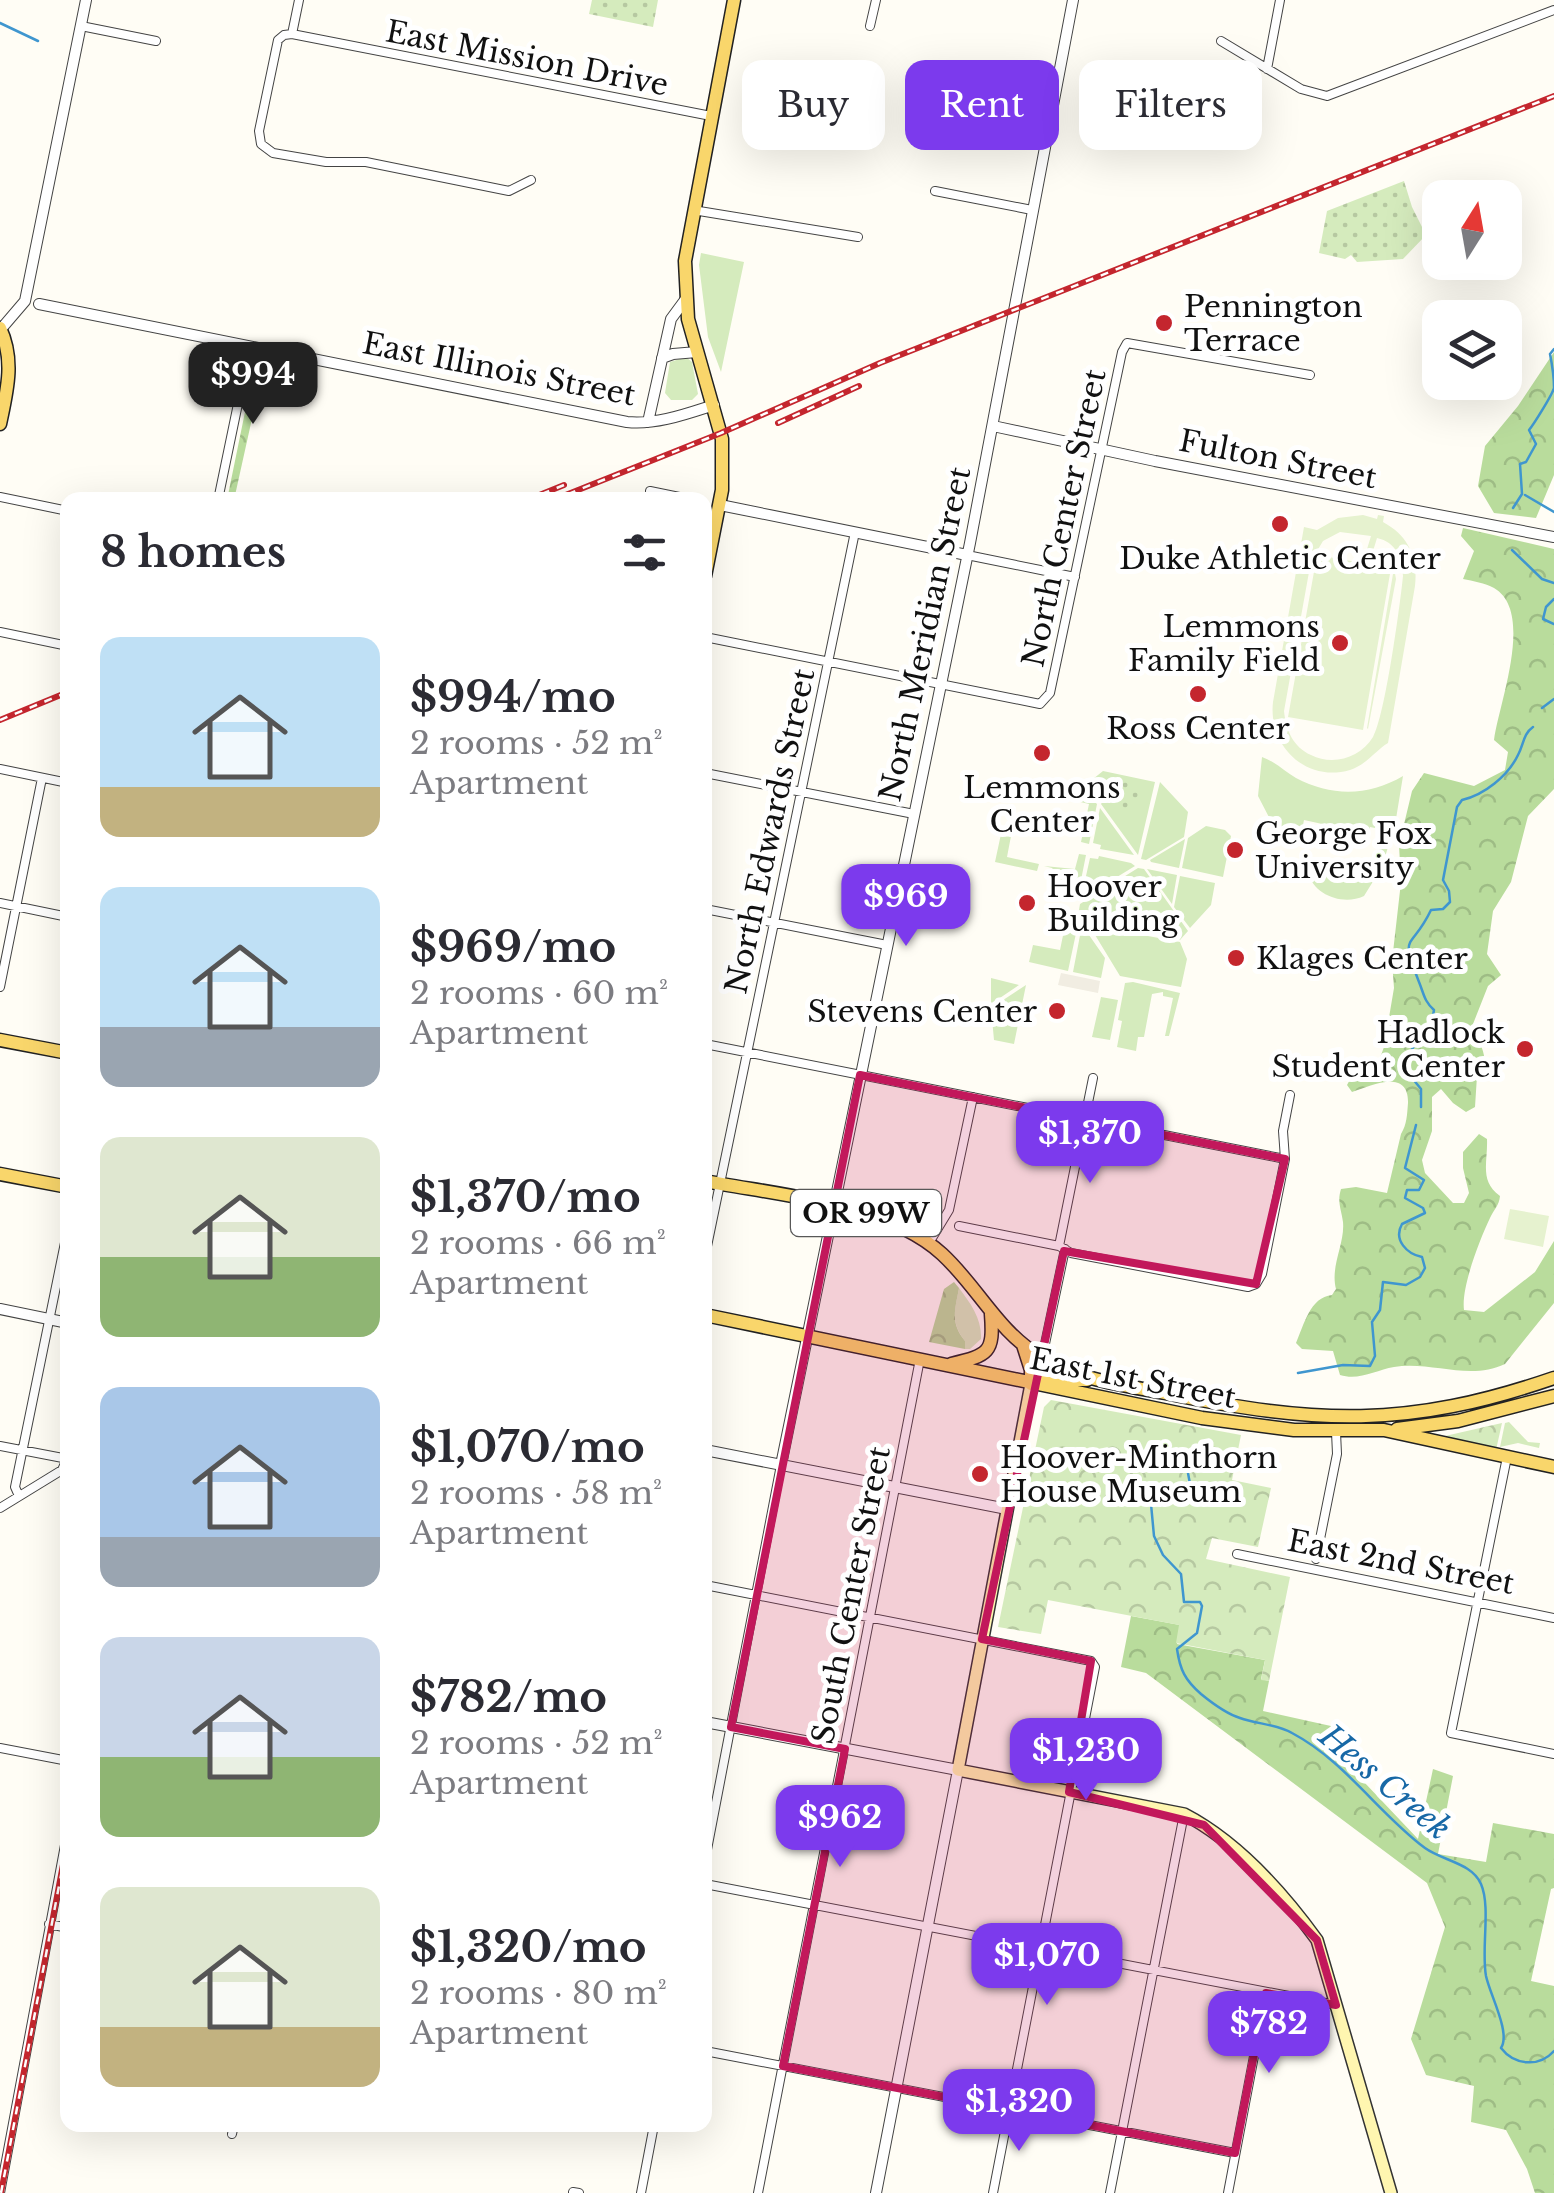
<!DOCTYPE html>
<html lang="en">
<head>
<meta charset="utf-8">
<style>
	body { margin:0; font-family:"Libre Baskerville",serif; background:#f7f7f7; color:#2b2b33; height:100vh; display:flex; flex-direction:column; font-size:38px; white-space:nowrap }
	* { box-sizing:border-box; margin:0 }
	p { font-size:32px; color:#7c7c81 }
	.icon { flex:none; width:55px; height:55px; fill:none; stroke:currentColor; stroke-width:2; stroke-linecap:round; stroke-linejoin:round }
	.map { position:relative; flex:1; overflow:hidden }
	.drawer { position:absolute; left:60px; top:492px; width:652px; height:1640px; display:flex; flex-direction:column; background:#fff; border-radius:20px; box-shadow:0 10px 40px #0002 }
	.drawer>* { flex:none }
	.guide { position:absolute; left:742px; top:60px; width:660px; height:90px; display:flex; gap:20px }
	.needle { width:65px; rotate:11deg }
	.controls { position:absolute; left:1422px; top:180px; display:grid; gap:20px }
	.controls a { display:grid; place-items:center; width:100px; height:100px; border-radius:20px; background:#fff; box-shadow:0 10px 40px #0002; font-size:50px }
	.price { position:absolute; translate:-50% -85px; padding:0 22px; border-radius:20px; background:#7c3aed; color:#fff; font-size:32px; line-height:65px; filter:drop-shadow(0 2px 5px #0008) }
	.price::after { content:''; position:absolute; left:50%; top:60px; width:30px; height:22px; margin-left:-15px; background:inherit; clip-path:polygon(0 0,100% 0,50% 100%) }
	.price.active { background:#222; color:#fff }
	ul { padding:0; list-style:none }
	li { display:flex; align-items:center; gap:30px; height:250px; padding:0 40px }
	li span { display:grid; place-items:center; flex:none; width:280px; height:200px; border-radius:20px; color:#555 }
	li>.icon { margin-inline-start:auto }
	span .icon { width:120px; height:120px; fill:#fffc; stroke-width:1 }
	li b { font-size:42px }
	h2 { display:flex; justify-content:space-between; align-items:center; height:120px; padding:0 40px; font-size:42px }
	.chip { padding:0 35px; border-radius:20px; background:#fff; box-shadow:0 10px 40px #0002; font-size:35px; line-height:90px }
	.chip.active { background:#7c3aed; color:#fff }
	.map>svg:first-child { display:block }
	.grass { fill:#d5ebbd }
	.forest { fill:url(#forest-crowns) }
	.park { fill:url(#park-crowns) }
	.garden { fill:url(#garden-dots) }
	.pitch { fill:#e6f2cf; fill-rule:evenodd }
	.plaza { fill:#f1ede2 }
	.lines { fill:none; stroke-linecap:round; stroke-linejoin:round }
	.stream { stroke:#3f96cf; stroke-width:2.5 }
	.minor-casing { stroke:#444; stroke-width:10 }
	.tertiary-casing { stroke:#444; stroke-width:12 }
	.secondary-casing { stroke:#333; stroke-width:14 }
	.primary-casing { stroke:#222; stroke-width:15 }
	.minor { stroke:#fff; stroke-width:8 }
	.tertiary { stroke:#fff; stroke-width:10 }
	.secondary { stroke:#fff6b0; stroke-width:11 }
	.primary { stroke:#f9d66b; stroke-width:12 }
	.rail-casing { stroke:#c4262e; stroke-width:6 }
	.rail { stroke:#fff; stroke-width:2.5; stroke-dasharray:8; stroke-linecap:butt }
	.marked { fill:#c2185b; fill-opacity:0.2; stroke:#c2185b; stroke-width:8; stroke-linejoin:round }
	.poi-dot { fill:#c4262e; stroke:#fff; stroke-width:4 }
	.labels { text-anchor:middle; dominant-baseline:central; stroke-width:10; stroke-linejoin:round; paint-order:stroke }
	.shield { fill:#fff; stroke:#585858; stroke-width:2.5 }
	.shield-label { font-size:28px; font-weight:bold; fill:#111 }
	.street-label { font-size:30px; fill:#111; stroke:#fff }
	.poi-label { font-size:30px; fill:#111; stroke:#fff; text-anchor:start }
	.water-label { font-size:32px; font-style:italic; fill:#1768a6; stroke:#fff }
</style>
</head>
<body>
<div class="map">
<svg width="1554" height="2193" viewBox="0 0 1554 2193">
	<defs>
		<pattern id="forest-crowns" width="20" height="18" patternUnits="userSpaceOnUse" patternTransform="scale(2.5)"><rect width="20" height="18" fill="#b9dc9c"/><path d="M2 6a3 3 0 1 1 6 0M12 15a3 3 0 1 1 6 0" fill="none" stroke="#9ebc85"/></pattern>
		<pattern id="park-crowns" width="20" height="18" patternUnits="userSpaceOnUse" patternTransform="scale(2.5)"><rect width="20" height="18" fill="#d5ebbd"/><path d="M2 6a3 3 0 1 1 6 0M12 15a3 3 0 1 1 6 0" fill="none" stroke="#b6c8a1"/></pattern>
		<pattern id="garden-dots" width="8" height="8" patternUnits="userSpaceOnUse" patternTransform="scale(2.5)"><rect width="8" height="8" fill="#d5ebbd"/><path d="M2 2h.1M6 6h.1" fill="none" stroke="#b6c8a1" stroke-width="1.8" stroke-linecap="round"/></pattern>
	</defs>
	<rect width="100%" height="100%" fill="#fffdf5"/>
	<path class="grass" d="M701,253L744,262L721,372L708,337L699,265Z
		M686,357L692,362L698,394L692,400H671L665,393L670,362Z
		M1262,757C1276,762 1284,771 1296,778C1332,797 1369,796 1403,776L1395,825L1377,818L1375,828L1370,827L1368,834L1304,820L1302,830L1273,825L1258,796Z
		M1103,771L1155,782L1138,855L1101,804L1103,801L1097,797L1093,779Z
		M1160,782L1188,812L1184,837L1146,860L1141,859Z
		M1061,783L1078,786L1097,804L1089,844L1081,842L1089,804L1059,797Z
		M1100,808L1134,855L1100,849L1101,845L1093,843Z
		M1206,826L1225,830L1231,836L1223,877L1182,868L1188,838Z
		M1001,834L1011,836L1007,857L1039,864L1037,871L995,862Z
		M1383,835L1391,837L1382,867L1364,896C1343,906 1314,895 1308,873L1320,860L1327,861L1325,871L1358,877L1362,859L1374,860Z
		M1185,839L1179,868L1151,862L1150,860Z
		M1079,854L1086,855L1080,885L1062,881L1052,868L1044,866L1075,869Z
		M1099,856L1131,863L1135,866L1099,888L1084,885L1090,858L1098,859Z
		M1138,868L1144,869L1188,931L1180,940L1086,921L1079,910L1080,904Z
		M1147,869L1177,875L1172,904Z
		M1180,876L1215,883L1211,905L1190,928L1174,907Z
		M1066,921L1078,924L1068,971L1029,962L1033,945L1060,950Z
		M1082,925L1105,958L1101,978L1073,972Z
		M1089,925L1180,942L1187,959L1181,987L1120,976Z
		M991,978L1019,985L991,1004Z
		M1133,982L1180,993L1169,1036H1165L1173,998L1163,996V992L1152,994L1144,1037H1138L1136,1051L1117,1047L1122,1021L1118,1020L1125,983Z
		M1026,985L1014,1044L994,1040L991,1008Z
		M1101,997L1118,1000L1110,1040L1092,1037Z
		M959,1288C971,1304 982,1319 981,1339L970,1349H965V1341C950,1322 955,1310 959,1288Z
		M1509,1422L1528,1442L1540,1443L1539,1448L1518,1443L1500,1447L1505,1423Z"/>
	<path class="forest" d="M1554,352V475L1536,518L1494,513L1478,486L1485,446L1518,406Z
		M266,361L317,372L316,378L303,382L300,394H294L286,374L263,369L234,500H227L254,368Z
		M1463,528L1554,549V789L1528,816L1511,882L1493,911L1487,954L1501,975L1488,986L1473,1024C1477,1043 1494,1059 1477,1076L1475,1107L1466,1112L1453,1103L1441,1089L1432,1097V1131L1422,1160L1425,1173L1453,1203H1464L1469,1193L1463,1168V1152L1479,1134L1487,1139C1488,1162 1479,1181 1500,1196C1499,1206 1494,1209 1490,1218C1480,1239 1461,1287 1464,1310L1484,1312L1535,1272L1554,1241V1303L1505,1364C1470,1381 1431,1361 1394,1367C1376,1370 1359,1381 1340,1375L1333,1351L1302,1349L1296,1343C1304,1325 1310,1297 1332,1295L1336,1289C1330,1266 1345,1244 1343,1222C1341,1208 1337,1202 1341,1189L1356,1187L1387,1193L1401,1134C1407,1124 1407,1115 1408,1103C1409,1068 1372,1085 1352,1092L1347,1085L1353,1074L1380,1058L1384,1047L1394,988L1392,961L1401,882L1399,845L1412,791L1424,773L1474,786L1505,770L1508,752L1494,740C1499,703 1535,612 1494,588C1485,583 1473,581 1463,579L1474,551L1461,536Z
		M954,1282L959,1288C955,1310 950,1323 965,1341V1349L929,1342L944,1289Z
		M1131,1616L1180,1625L1177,1644L1265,1660L1261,1679L1269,1681L1263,1711L1331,1726L1328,1744L1418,1839L1433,1769L1453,1776L1438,1854L1486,1862L1493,1823L1554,1834V1888L1551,1889L1531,1981L1554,1986V2193H1535L1527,2169L1506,2130L1471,2122L1474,2086L1426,2075L1411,2039L1445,1927L1427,1883L1146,1673L1121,1667Z"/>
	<path class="park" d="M1051,1400L1241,1435L1232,1480L1271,1488L1258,1547L1212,1538L1206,1559L1290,1577L1269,1681L1261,1680L1265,1660L1176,1643L1179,1625L1048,1600L1041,1634L998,1627L1044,1407Z
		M1502,1423L1496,1450L1445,1437V1436Z"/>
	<path class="garden" d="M592,0H658L653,27L589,14Z
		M1404,181L1412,207L1426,235L1403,259L1357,262L1351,255L1345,259L1319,253L1327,211Z
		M1112 797a16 16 0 1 1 32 0a16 16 0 1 1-32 0Z"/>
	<path class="pitch" d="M1363,515L1377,519L1378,515L1384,516L1383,522C1409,536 1418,558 1415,586L1388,743C1376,750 1366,765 1350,770C1305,783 1268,745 1273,702L1304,527L1317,530L1338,518ZM1340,532L1371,536L1364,559L1370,561L1377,538C1396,542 1402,558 1403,576C1400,606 1385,716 1373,737C1360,758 1333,766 1311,755C1293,747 1286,730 1284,711L1311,561L1323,541Z
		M1317,555L1391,568L1363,730L1288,717Z
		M1394,568L1396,579L1368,729L1367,728Z
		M1510,1209L1549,1216L1543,1247L1504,1239Z"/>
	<path class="plaza" d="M1061,973L1100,981L1098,993L1058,985Z"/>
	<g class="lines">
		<path class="stream" d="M0,23L38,41
			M1525,495L1554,512
			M1513,508L1522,494L1520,464L1526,462L1536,444L1529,430C1534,424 1552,395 1554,388C1554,378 1552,364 1550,354L1554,349
			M1512,550L1542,579L1554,583
			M1554,599L1546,607L1543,619L1554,624
			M1542,708L1554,699
			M1421,1107V1089L1404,1068C1411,1039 1430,1038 1434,1010C1424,1001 1424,994 1419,982C1399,931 1411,952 1431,910L1443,909L1450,902L1449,891L1443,880L1457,807L1462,800C1484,795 1508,776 1518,755C1524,744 1523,734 1533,727
			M1298,1373L1343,1365L1370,1366L1375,1356L1372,1322L1380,1310L1383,1282L1406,1285L1420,1277L1425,1268L1422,1257C1407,1254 1393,1240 1402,1224L1425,1213L1423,1208L1405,1198L1407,1190H1419L1424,1180L1405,1168L1416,1125
			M1205,1448L1188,1473L1190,1484L1195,1488L1193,1497L1187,1501L1177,1500L1168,1487L1161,1485L1151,1504L1154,1536L1163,1555L1181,1574L1184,1602H1200L1202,1606L1197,1633L1177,1649C1180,1670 1185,1680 1201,1694C1212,1703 1227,1714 1240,1718C1256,1724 1277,1724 1292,1733C1345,1761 1378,1813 1425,1848C1443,1861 1472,1863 1481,1884C1491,1907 1481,1949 1486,1976C1490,1995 1511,2033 1501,2048C1514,2065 1539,2068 1554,2051"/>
		<defs>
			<path id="minor" d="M81,26L156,41
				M870,26L876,0
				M292,34L299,0
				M1221,41L1301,89L1327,96L1554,10
				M1267,69L1280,0
				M531,180L509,191L366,162H326L273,153L261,144L259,131L278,40L284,35L292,34L711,116
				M935,191L1032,210
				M693,210L858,237
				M650,491L694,500
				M0,497L68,511
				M218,500L250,346
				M967,555L1075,577
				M0,632L68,646
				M705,637L1040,704L1050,693L1122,352L1127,343L1310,375
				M0,769L68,783
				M705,773L914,814
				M0,903L68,917
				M705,909L887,945
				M0,987L42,778
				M705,1044L1285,1159
				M959,1226L1059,1246L1071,1253L1248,1287L1256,1284L1262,1274L1285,1159L1283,1131L1290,1095
				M929,1243L949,1210L973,1097
				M1059,1246L1093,1078
				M705,1256L855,532
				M1042,1358L1065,1249
				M0,1446L68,1459
				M1507,1457L1451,1733L1554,1754
				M19,1496L15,1487L68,1228
				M0,1508L62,1470L67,1459
				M1237,1554L1554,1618
				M1316,1559L1337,1454L1336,1432
				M705,1585L1091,1661L1095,1667L993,2193
				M0,1748L68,1761
				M705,1860L781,1465
				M705,1884L1336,2005
				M49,1924L68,1928
				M705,2051L1235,2153
				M232,2134L234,2125
				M573,2192L579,2193
				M0,2193L68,1829
				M641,2193L654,2125
				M758,2193L920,1359
				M1110,2193L1184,1814
				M1228,2193L1266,1993"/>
			<path id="tertiary" d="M39,304L627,422C656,425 686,414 714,405
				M1,329L25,301L86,0
				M662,358L673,354L697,352
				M648,422L671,319L685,300
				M993,426L1155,461L1554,537
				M720,505L967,555
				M0,1309L68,1323
				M705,1450L1007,1509
				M781,1465L970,543L1073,0
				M705,1722L958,1770L876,2193"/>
			<path id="secondary" d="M1031,1384L958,1770L1184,1814C1236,1841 1283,1893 1317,1940L1391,2193"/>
			<path id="primary" d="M0,328C15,360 7,391 0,424
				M705,576L722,490V439L688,319L685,261L734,0
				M0,1040L68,1053
				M0,1174L68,1187
				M705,1181C777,1195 887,1203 942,1254C978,1287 998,1332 1041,1357C1079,1380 1123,1385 1165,1393C1317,1424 1406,1429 1554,1378
				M705,1315L1202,1418L1294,1430H1384L1554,1467
				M1023,1345L1031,1370V1384
				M951,1364C989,1355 994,1353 991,1314
				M1042,1379L1087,1380
				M1397,1429L1458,1421L1554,1396"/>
		</defs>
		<use href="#minor" class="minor-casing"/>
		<use href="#tertiary" class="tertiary-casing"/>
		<use href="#secondary" class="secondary-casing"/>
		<use href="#primary" class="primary-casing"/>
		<use href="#minor" class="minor"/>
		<use href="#tertiary" class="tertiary"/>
		<use href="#secondary" class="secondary"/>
		<use href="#primary" class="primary"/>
		<defs>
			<path id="rail" d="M778,423L859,386
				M527,500L564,485
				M553,500L721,433L880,363L1554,96
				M0,720L68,692
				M1,2193L68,1838"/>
		</defs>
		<use href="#rail" class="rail-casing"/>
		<use href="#rail" class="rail"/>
	</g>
	<path class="marked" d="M860,1075L1285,1159L1256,1284L1064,1251L982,1639L1091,1661L1069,1792L1204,1825L1317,1940L1336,2005L1266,1993L1235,2153L783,2066L845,1749L731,1727Z"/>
	<g class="poi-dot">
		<circle cx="1164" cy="323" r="10"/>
		<circle cx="1280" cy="524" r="10"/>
		<circle cx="1340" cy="643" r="10"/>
		<circle cx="1198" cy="694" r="10"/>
		<circle cx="1042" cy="753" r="10"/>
		<circle cx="1235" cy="850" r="10"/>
		<circle cx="1027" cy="903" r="10"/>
		<circle cx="1236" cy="958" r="10"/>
		<circle cx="1057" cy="1011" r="10"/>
		<circle cx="1525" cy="1049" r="10"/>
		<circle cx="980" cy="1474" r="10"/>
	</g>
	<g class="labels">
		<rect class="shield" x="791" y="1190" width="150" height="46" rx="8"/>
		<g class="shield-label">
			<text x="866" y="1213">OR 99W</text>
		</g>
		<g class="street-label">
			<text transform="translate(527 58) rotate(11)">East Mission Drive</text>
			<text transform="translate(499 369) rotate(11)">East Illinois Street</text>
			<text transform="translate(1278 459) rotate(11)">Fulton Street</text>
			<text transform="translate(1064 518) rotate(-78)">North Center Street</text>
			<text transform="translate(925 634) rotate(-78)">North Meridian Street</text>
			<text transform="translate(770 831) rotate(-78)">North Edwards Street</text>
			<text transform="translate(1133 1378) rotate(11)">East 1st Street</text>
			<text transform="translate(1401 1562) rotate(11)">East 2nd Street</text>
			<text transform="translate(851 1595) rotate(-79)">South Center Street</text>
		</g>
		<g class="poi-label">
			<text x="1184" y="306">Pennington<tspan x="1184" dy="34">Terrace</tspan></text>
			<text x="1280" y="558" text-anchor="middle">Duke Athletic Center</text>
			<text x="1320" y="626" text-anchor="end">Lemmons<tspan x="1320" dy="34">Family Field</tspan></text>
			<text x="1198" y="728" text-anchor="middle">Ross Center</text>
			<text x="1042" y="787" text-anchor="middle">Lemmons<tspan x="1042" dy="34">Center</tspan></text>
			<text x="1255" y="833">George Fox<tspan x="1255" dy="34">University</tspan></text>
			<text x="1047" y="886">Hoover<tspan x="1047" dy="34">Building</tspan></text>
			<text x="1256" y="958">Klages Center</text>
			<text x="1037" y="1011" text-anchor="end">Stevens Center</text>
			<text x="1505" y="1032" text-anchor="end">Hadlock<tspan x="1505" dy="34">Student Center</tspan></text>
			<text x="1000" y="1457">Hoover-Minthorn<tspan x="1000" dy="34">House Museum</tspan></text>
		</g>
		<g class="water-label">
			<text transform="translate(1385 1782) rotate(40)">Hess Creek</text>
		</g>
	</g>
</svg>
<div class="controls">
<a><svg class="needle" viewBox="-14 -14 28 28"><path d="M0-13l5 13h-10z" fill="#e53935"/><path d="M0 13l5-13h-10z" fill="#7c7c81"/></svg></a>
<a><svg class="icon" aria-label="layers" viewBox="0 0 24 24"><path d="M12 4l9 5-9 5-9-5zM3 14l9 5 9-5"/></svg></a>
</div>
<b class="price active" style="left:253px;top:427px">$994</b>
<b class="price" style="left:906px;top:949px">$969</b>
<b class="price" style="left:1090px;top:1186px">$1,370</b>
<b class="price" style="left:1086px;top:1803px">$1,230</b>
<b class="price" style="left:840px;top:1870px">$962</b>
<b class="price" style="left:1047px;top:2008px">$1,070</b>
<b class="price" style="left:1269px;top:2076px">$782</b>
<b class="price" style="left:1019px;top:2154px">$1,320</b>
<div class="guide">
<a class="chip">Buy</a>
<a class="chip active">Rent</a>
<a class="chip">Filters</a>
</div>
<section class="drawer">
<h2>8 homes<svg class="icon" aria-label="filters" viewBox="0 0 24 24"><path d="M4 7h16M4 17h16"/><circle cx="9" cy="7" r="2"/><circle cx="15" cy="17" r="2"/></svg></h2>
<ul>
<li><span style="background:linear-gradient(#bfe0f5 75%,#c2b280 0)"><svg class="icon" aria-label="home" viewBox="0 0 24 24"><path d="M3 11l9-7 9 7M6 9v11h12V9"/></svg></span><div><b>$994/mo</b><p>2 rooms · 52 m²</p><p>Apartment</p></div></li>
<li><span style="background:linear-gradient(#bfe0f5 70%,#9aa5b1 0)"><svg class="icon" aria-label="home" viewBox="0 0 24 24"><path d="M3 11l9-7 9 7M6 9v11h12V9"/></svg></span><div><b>$969/mo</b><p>2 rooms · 60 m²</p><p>Apartment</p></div></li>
<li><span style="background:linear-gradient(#dfe7d0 60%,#8fb573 0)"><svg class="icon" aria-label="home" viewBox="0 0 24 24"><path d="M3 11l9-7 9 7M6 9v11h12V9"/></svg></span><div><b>$1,370/mo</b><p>2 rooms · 66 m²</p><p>Apartment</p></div></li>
<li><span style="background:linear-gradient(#a9c7e8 75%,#9aa5b1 0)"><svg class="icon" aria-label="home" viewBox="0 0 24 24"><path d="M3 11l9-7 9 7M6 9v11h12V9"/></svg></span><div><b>$1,070/mo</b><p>2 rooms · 58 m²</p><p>Apartment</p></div></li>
<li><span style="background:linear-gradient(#c9d6e8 60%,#8fb573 0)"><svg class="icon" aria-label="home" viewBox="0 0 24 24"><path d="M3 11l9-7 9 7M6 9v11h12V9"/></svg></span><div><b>$782/mo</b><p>2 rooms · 52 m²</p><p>Apartment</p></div></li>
<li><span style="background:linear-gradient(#dfe7d0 70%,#c2b280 0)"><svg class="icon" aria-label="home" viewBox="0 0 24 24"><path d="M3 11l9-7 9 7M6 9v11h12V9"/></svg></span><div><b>$1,320/mo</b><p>2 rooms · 80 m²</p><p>Apartment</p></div></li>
</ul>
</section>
</div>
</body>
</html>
